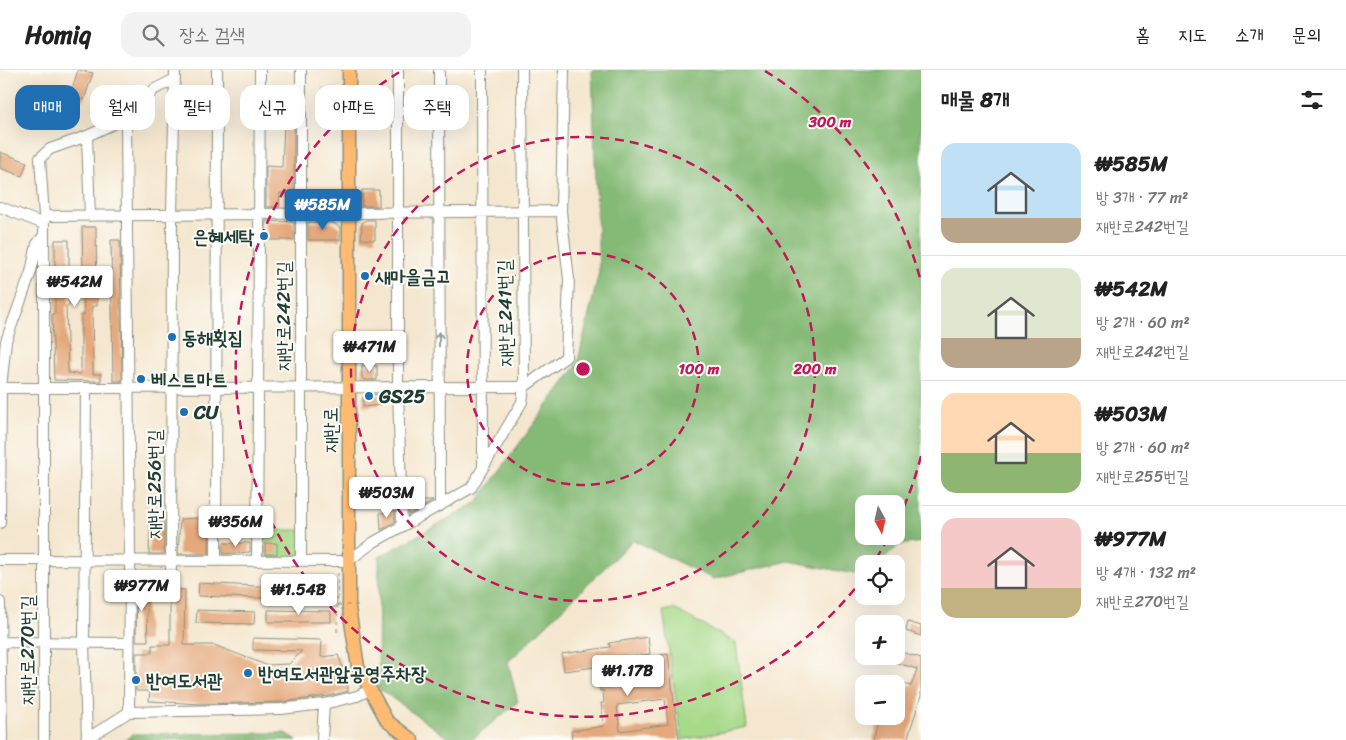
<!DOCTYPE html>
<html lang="ko">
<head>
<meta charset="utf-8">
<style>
	body { margin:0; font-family:Sriracha,"Poor Story",sans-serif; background:#f2f2f2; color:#222; height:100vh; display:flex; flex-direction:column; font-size:19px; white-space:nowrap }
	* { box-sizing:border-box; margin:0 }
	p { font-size:16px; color:#767676 }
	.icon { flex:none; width:28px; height:28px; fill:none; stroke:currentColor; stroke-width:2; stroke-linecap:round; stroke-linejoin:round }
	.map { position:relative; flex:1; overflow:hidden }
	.sheet { display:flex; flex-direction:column; background:#fff; width:425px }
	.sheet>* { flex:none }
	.hud { position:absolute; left:15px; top:15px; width:475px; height:45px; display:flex; gap:10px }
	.needle { width:32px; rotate:172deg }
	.fabs { position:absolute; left:855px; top:425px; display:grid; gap:10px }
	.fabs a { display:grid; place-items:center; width:50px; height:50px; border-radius:10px; background:#fff; box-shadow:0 5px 20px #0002; font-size:25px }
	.price { position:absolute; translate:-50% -42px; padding:0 11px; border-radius:5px; background:#fff; color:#222; font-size:16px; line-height:32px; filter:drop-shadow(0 1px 2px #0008) }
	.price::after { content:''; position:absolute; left:50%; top:30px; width:15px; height:11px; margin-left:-8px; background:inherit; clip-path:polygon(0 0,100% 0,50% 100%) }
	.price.active { background:#1f6fb2; color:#fff }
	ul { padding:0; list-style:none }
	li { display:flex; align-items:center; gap:15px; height:125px; padding:0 20px }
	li+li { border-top:1px solid #e0e0e0 }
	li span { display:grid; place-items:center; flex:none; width:140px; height:100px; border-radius:15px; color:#555 }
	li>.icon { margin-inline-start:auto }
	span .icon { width:60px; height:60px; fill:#fffc; stroke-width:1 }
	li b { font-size:21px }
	h2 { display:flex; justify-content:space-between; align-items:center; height:60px; padding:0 20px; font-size:21px }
	.chip { padding:0 18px; border-radius:15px; background:#fff; box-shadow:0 5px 20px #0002; font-size:18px; line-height:45px }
	.chip.active { background:#1f6fb2; color:#fff }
	header { display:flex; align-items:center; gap:30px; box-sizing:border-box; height:70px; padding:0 25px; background:#fff; border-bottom:1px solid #e0e0e0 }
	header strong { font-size:24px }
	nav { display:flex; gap:28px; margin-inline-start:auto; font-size:18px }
	.search { width:350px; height:45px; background:#f2f2f2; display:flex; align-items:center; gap:12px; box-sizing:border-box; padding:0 18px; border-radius:15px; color:#767676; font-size:19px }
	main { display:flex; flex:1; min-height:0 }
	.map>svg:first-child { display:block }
	.green { fill:#a7da8a; stroke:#638c5f }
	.forest { fill:#85ba76; stroke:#527c55; fill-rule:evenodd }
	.building { fill:#e5a87b; fill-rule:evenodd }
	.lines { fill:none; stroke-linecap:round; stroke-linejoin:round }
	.minor-casing { stroke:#8a9282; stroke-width:12 }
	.major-casing { stroke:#8a9282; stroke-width:15 }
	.path { stroke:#8a9282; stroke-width:1; stroke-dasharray:4 4; stroke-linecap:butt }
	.minor { stroke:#fff; stroke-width:10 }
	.major { stroke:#ffbb71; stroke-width:12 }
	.path-bridge { stroke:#8a9282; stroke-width:1; stroke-dasharray:4 4; stroke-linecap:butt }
	.oneway { stroke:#8f9e9a }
	.ring { fill:none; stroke:#c2185b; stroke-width:2.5; stroke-dasharray:9 6 }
	.poi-dot { fill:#1f6fb2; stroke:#fdfcf7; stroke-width:2 }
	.labels { text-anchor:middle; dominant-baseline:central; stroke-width:4; stroke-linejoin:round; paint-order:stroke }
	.poi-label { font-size:19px; font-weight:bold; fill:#1f3d34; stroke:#fdfcf7; text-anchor:start }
	.street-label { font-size:19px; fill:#1f3d34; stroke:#fdfcf7 }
	.centre { fill:#c2185b; stroke:#fdfcf7; stroke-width:2.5 }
	.ring-label { font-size:15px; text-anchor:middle; font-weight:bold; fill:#c2185b; stroke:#fdfcf7; stroke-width:4; stroke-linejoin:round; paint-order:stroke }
</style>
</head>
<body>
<header>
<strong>Homiq</strong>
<div class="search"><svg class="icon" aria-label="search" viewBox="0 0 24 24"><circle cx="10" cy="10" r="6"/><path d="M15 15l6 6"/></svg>장소 검색</div>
<nav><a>홈</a><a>지도</a><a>소개</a><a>문의</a></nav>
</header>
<main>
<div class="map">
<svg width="921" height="670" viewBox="0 0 921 670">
	<rect width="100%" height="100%" fill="#fdfcf7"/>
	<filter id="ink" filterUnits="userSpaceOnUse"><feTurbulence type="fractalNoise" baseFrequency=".02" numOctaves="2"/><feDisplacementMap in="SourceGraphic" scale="10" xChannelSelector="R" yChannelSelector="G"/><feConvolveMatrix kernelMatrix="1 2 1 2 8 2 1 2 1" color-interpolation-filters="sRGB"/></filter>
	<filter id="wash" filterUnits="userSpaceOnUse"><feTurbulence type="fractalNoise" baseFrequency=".0096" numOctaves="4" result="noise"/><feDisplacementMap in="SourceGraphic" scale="20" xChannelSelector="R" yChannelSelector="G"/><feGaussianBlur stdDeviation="1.12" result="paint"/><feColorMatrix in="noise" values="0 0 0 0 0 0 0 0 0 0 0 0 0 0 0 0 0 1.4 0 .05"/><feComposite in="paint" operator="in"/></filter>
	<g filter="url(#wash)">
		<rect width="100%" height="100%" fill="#f5e7cf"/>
		<path class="green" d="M257,460H301V491H257Z
			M674,539L736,573L747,657L682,670L663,541Z"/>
		<path class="forest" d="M592,0H921V472L899,475L878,494H864V506L789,491L713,509L633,470L508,592L518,632L471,670H451L378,618L379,487L476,433L577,295L599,202ZM864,434H896V466H864Z
			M286,663L297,670H125L133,664Z"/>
		<g id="blocks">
			<path class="building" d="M78,0L93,3L84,30L70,25Z
				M26,18L54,30L49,43L21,31Z
				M323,18H338L337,56L321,55Z
				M284,54H294V123H280L279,137H266V96L282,97Z
				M0,82L27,92L22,106L0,98Z
				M362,120H379V136H362Z
				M366,150H375V170L361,169L362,153Z
				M266,151L294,152V170H266Z
				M308,152L334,153L340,158V170H308Z
				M82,157H96L97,236H92L93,304H101V311L54,310L52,244H55V170H69V236H66L68,303L81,304V245H84Z
				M111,170H120L122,311H113Z
				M362,295L377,296V310H364L362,307Z
				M367,324L380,325V335L363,337V327Z
				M420,431H433L409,445L408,432Z
				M395,441V452L381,460L380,443Z
				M223,447L250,448V461H223Z
				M198,448L209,449V484H178L180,449Z
				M150,449H164V484H149Z
				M223,473H250V482L223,484Z
				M265,473H277V484H265Z
				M137,510H146L148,571H136Z
				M199,513L255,516L331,515V525L255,528L198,526Z
				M170,519L185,520L184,575H214L266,595L289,594L302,581L253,580V568L322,570L321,587L338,585L348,612V621L328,626L281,632L201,634L149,631L150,621H136V583H152V575H170Z
				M197,540L255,542L254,554L196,553Z
				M268,540L331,541V552H268Z
				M908,552L921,556V566L906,561Z
				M648,567L650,584L611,589L614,616L663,609L660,585L668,584L679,670H572L571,661L604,656L601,633H604L603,620L600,621L596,597L564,601L562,584L610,577L609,573ZM665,629L668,654L620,661L617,635Z
				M898,581L921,588V626L907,670H873L880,646H896V612L911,616L917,599L894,592Z"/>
		</g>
	</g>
	<g filter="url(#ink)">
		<use href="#blocks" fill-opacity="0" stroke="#8a9282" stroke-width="1"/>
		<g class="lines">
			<defs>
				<path id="minor" d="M301,0V491
					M398,0V318L402,456
					M439,0L440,436
					M482,0L483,396
					M126,48L130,491L129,642
					M87,66L90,146
					M0,137L44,154
					M44,146L561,141
					M524,317L566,287L569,209L561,141L564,0
					M1,318L524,317
					M86,318L84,573L87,669
					M0,453L1,318L6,271L31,202L37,174L44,165
					M0,490L348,491L374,472L471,418L522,332L524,317L522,0
					M216,491L217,0
					M257,491L260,0
					M171,509L172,145L175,0
					M0,532L2,670
					M0,572L128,573
					M44,670V146L40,88L50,79L87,66L126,48L155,19L175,9
					M85,670L129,642L281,639L324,634L357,626L370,620
					M322,670L324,634"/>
				<path id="major" d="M349,0V538L358,597L387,651L412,670"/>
			</defs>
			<use href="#minor" class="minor-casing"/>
			<use href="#major" class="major-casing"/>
			<path class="path" d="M337,562L338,503"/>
			<use href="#minor" class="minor"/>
			<use href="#major" class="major"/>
			<path class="path-bridge" d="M338,535H359"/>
		</g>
		<defs><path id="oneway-shaft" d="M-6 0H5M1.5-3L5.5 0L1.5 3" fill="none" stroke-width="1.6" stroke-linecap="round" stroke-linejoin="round" transform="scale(1.25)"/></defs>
		<use class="oneway" href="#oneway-shaft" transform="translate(439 269) rotate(-90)"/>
	</g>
	<g class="ring">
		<circle cx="583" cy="299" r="116"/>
		<circle cx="583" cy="299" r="232"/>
		<path d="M921 386A349 349 0 0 1 897 452M888 468A349 349 0 0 1 874 492M864 507A349 349 0 1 1 401 1M765 1A349 349 0 0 1 921 212"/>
	</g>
	<g class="poi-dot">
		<circle cx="264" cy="166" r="5"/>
		<circle cx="365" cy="206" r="5"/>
		<circle cx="172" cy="267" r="5"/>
		<circle cx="141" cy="309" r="5"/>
		<circle cx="369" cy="326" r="5"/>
		<circle cx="184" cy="342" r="5"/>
		<circle cx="248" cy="603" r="5"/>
		<circle cx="136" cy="610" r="5"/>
	</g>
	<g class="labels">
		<g class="poi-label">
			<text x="254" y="166" text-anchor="end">은혜세탁</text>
			<text x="375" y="206">새마을금고</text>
			<text x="182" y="267">동해횟집</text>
			<text x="151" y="309">베스트마트</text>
			<text x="379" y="326">GS25</text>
			<text x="194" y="342">CU</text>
			<text x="258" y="603">반여도서관앞공영주차장</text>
			<text x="146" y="610">반여도서관</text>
		</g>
		<g class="street-label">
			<text transform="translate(505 243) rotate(-91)">재반로241번길</text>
			<text transform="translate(283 246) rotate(-90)">재반로242번길</text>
			<text transform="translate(330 360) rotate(-90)">재반로</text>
			<text transform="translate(154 414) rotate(-90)">재반로256번길</text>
			<text transform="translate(27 580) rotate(-90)">재반로270번길</text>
		</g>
	</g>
	<circle cx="583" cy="299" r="8" class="centre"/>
	<g class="ring-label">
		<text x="830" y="57">300 m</text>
		<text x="699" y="304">100 m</text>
		<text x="815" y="304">200 m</text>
	</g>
</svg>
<div class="fabs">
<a><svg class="needle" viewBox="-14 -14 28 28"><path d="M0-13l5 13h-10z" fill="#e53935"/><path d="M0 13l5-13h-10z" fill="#767676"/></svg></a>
<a><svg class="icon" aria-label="locate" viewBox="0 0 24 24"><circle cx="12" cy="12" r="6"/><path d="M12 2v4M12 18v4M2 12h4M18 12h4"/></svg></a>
<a>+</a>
<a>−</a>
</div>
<b class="price active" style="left:323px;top:161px">₩585M</b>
<b class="price" style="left:75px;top:238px">₩542M</b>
<b class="price" style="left:370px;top:303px">₩471M</b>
<b class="price" style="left:387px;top:449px">₩503M</b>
<b class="price" style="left:236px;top:478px">₩356M</b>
<b class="price" style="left:142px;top:542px">₩977M</b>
<b class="price" style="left:299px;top:546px">₩1.54B</b>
<b class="price" style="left:628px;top:627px">₩1.17B</b>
<div class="hud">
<a class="chip active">매매</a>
<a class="chip">월세</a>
<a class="chip">필터</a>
<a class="chip">신규</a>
<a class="chip">아파트</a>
<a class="chip">주택</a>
</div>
</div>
<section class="sheet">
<h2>매물 8개<svg class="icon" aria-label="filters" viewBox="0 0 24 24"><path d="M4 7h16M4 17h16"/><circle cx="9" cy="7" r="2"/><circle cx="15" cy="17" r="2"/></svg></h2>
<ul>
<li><span style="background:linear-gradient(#bfe0f5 75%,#b9a48a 0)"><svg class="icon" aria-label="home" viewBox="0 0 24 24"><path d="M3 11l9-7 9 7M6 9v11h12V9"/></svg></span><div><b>₩585M</b><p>방 3개 · 77 m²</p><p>재반로242번길</p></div></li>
<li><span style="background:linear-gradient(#dfe7d0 70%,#b9a48a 0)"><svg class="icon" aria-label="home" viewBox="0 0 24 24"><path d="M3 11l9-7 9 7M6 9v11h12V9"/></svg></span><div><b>₩542M</b><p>방 2개 · 60 m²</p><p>재반로242번길</p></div></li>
<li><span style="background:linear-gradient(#ffd9b3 60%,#8fb573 0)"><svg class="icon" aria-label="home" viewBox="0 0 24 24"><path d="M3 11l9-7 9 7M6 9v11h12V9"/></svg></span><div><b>₩503M</b><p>방 2개 · 60 m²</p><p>재반로255번길</p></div></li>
<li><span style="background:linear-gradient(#f6c9c9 70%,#c2b280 0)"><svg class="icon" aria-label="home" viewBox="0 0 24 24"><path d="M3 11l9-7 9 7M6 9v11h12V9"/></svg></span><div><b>₩977M</b><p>방 4개 · 132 m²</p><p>재반로270번길</p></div></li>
</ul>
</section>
</main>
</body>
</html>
